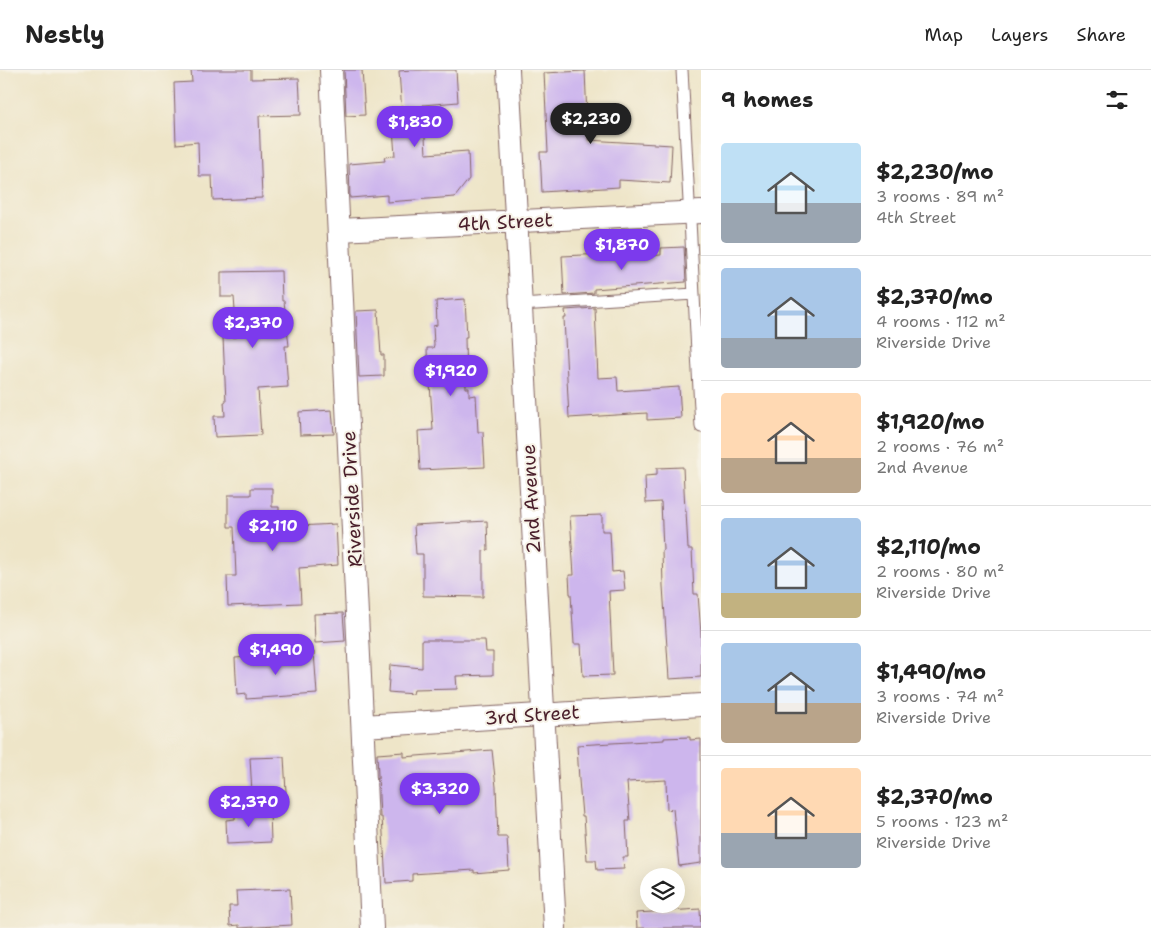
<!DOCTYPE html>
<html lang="en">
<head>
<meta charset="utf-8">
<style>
	body { margin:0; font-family:"Shantell Sans",sans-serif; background:#f2f2f2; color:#222; height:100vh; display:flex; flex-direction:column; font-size:19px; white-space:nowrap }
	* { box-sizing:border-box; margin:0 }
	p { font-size:16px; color:#767676 }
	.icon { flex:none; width:28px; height:28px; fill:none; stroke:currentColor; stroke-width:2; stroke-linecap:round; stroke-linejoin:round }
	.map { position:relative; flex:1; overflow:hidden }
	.panel { display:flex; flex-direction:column; background:#fff; width:450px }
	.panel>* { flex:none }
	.controls { position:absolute; left:640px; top:798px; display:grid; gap:10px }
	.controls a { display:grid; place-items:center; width:45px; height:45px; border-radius:50%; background:#fff; box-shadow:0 5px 20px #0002; font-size:25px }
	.price { position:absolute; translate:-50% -42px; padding:0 11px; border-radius:18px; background:#7c3aed; color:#fff; font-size:16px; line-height:32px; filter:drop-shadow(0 1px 2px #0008) }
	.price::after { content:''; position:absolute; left:50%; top:30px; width:15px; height:11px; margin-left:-8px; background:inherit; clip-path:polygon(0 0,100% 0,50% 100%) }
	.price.active { background:#222; color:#fff }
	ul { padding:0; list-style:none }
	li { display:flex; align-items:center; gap:15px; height:125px; padding:0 20px }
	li+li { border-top:1px solid #e0e0e0 }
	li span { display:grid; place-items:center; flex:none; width:140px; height:100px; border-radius:5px; color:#555 }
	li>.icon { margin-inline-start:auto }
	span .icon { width:60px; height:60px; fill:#fffc; stroke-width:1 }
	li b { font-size:21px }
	h2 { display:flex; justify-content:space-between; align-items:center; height:60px; padding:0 20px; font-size:21px }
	header { display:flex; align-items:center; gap:30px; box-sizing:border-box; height:70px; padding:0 25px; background:#fff; border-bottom:1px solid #e0e0e0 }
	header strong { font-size:24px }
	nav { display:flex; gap:28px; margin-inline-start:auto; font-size:18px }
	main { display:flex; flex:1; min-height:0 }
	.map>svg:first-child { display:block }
	.building { fill:#cdb6ed }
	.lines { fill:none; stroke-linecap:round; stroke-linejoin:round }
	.lane-casing { stroke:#836462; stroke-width:13 }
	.street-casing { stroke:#836462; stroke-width:24 }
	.lane { stroke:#fff; stroke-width:11 }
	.street { stroke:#fff; stroke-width:22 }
	.labels { text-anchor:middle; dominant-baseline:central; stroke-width:4; stroke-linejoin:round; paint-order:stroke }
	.street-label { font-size:19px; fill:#4a1f2b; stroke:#f7f3e8 }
</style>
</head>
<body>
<header>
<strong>Nestly</strong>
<nav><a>Map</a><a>Layers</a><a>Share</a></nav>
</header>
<main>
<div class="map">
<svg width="701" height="858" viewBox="0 0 701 858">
	<rect width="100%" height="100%" fill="#f7f3e8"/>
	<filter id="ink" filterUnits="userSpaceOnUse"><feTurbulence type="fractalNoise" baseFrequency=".02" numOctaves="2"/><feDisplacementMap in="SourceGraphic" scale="10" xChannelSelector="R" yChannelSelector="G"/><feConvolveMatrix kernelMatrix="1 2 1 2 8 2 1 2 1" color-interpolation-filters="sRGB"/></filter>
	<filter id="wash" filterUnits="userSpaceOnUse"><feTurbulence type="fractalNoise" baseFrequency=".0096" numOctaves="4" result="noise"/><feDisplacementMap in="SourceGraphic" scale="20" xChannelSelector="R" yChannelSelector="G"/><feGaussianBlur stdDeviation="1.12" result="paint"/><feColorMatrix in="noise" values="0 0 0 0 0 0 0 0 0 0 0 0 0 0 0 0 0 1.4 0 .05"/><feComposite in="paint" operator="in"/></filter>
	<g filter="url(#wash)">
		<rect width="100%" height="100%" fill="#eee5c8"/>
		<g id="blocks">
			<path class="building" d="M191,0H251V9L299,8L301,45L259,46L262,128L213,130L212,106H199L198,72L176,74L174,13L192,12Z
				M344,0H362L365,45L346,46Z
				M412,0H456L458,32L423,35L426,84L468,81L469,109L455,127L387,132V125L350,128L349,94L385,91L384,87L395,86L393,58L403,57L399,1Z
				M585,1L588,70L672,75L670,113L619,110V117L542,122L540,82H548L544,3Z
				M684,177L686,212L594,219V223L564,225L562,186L625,183V187L661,185V178Z
				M281,201L282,231H284L289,276H285L288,317L258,319L261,365L215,367L214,346H225L224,332H226L223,268L237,267L234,227H221V202Z
				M465,229L467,267H465L466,318H469V326L476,325L478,362H483L485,397L420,400L419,383L418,361L433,360L430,314H428L427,278H433L434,275L433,256L437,255L436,231Z
				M595,238L598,308L617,307L618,321L679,317L681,348L647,350V343L569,348L564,248H566L565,240Z
				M378,240L381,285H384V306L359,307L356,241Z
				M332,340L334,364L300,365L299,342Z
				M683,397L685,441H686L688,479H692L694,524H698L701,564V607L669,609L663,516L662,480H663L661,432L646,433L645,406L657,405V398Z
				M251,418H272V437H279V457L336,454L338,495L299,498L301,533L228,536L227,506H236L234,457H228V425H251Z
				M602,445V461H610L612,502L623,501L625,520L609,521L613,605L583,606L581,574H574L571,524H570L569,505H574L570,446Z
				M487,451L488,480L483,481V527L423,526V484H416L414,455Z
				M343,543L345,571L315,573L314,544Z
				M422,570H485L486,582H493V605L456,606L457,619L414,620L413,624L388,622L390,595L422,598Z
				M314,582L317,624L246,629V624L237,625L235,588Z
				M690,667V670L701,669V793L679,796L673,739L667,740L666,710L627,712L630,751H626L628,787H623L624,799L597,800L596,790H587L584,746H582L579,710L577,675L664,670V668Z
				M492,680L496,717L498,767H507L509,800L474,803V800L412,804V811L386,813L382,747H380L377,684L404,682V687Z
				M284,687L286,722L252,723L250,688Z
				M270,741L271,772L227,774L226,750L235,749V743Z
				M290,819L292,855L239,858V855L230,856L229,836H237L236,821Z
				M700,839L701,858H637L636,843Z"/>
		</g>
	</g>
	<g filter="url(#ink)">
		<use href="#blocks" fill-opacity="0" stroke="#836462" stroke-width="1"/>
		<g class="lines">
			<defs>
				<path id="lane" d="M682,0L701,357
					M520,235L694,224"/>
				<path id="street" d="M331,0L372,858
					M508,0L555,858
					M339,160L701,142
					M363,656L701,635"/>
			</defs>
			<use href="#lane" class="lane-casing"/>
			<use href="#street" class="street-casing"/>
			<use href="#lane" class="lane"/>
			<use href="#street" class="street"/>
		</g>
	</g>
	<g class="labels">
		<g class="street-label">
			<text transform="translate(505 152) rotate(-3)">4th Street</text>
			<text transform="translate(352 429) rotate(-93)">Riverside Drive</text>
			<text transform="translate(531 429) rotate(-93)">2nd Avenue</text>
			<text transform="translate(532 645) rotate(-4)">3rd Street</text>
		</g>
	</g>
</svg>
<div class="controls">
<a><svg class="icon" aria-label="layers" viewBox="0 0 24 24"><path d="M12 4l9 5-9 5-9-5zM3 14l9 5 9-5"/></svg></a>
</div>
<b class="price active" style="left:591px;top:75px">$2,230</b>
<b class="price" style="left:415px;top:78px">$1,830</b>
<b class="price" style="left:622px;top:201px">$1,870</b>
<b class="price" style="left:253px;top:279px">$2,370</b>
<b class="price" style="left:451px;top:327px">$1,920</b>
<b class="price" style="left:273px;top:482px">$2,110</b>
<b class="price" style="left:276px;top:606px">$1,490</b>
<b class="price" style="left:440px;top:745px">$3,320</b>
<b class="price" style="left:249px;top:758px">$2,370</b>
</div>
<section class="panel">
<h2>9 homes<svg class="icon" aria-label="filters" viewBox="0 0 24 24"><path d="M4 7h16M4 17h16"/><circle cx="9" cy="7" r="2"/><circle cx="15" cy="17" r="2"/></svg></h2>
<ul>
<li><span style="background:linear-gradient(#bfe0f5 60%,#9aa5b1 0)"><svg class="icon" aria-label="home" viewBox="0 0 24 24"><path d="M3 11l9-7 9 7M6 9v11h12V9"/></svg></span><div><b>$2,230/mo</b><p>3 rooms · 89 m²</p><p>4th Street</p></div></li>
<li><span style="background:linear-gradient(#a9c7e8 70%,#9aa5b1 0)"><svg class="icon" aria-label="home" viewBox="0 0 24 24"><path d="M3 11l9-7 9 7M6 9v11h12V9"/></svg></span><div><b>$2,370/mo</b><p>4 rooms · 112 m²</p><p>Riverside Drive</p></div></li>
<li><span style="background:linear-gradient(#ffd9b3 65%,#b9a48a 0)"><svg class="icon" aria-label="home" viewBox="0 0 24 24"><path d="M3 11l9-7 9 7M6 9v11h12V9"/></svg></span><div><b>$1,920/mo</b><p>2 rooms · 76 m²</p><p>2nd Avenue</p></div></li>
<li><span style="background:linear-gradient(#a9c7e8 75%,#c2b280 0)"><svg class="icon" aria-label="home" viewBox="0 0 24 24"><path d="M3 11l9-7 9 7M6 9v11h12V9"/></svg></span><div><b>$2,110/mo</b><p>2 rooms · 80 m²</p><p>Riverside Drive</p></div></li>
<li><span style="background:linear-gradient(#a9c7e8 60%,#b9a48a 0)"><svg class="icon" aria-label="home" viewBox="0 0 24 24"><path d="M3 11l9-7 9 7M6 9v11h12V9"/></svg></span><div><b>$1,490/mo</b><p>3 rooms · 74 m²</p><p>Riverside Drive</p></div></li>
<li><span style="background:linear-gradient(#ffd9b3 65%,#9aa5b1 0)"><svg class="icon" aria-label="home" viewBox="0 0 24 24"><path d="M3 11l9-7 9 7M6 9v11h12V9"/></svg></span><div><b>$2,370/mo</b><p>5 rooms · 123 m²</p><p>Riverside Drive</p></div></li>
</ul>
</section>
</main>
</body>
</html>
